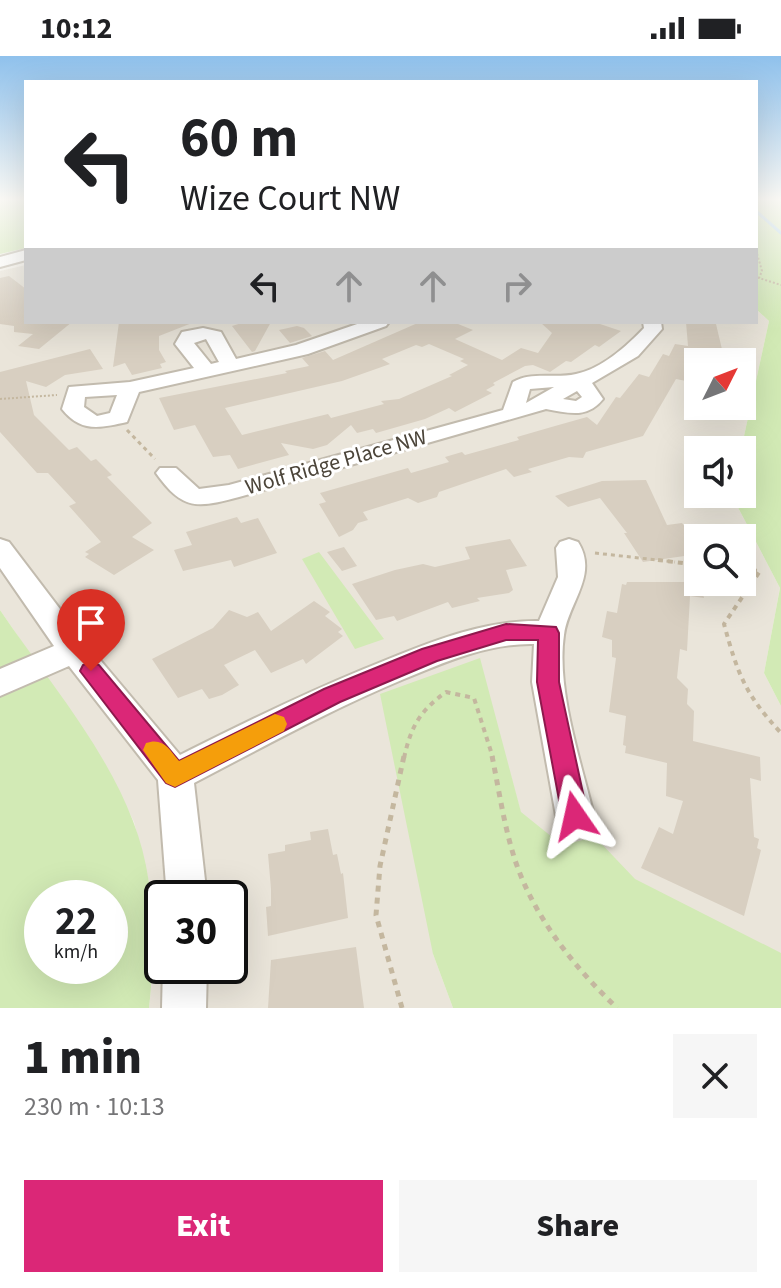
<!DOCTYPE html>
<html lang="en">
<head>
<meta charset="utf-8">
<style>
  :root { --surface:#fff; --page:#f6f6f6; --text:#202124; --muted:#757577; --accent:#db2777 }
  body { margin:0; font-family:"Source Sans 3",sans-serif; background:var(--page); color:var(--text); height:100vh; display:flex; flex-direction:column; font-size:30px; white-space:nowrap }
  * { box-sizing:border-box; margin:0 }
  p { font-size:26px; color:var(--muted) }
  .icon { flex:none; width:44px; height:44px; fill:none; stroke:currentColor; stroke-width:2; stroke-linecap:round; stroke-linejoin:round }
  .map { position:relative; height:952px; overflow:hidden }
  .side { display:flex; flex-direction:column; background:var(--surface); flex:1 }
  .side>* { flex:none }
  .hud { position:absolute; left:24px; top:24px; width:734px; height:244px; border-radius:0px; box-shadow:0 8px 32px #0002; background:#fff; color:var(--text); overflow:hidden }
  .needle { width:52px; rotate:48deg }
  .tools { position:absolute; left:684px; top:292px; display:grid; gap:16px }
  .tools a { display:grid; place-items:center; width:72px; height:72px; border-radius:0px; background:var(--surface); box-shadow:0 8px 32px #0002; font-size:40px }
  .speed { position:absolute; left:24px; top:824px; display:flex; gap:16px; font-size:40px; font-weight:700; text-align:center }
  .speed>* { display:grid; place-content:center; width:104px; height:104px; border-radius:50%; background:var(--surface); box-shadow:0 8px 32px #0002; line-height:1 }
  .speed small { font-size:20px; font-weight:400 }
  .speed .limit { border:4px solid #111; border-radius:12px; background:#fff; color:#111 }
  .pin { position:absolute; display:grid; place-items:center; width:68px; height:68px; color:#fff; margin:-82px -34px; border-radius:50% 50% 50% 0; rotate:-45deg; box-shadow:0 0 8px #0007 }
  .pin .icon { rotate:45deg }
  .me { position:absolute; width:88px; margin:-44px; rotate:349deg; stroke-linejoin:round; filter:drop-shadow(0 0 6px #0008) }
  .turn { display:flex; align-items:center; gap:28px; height:168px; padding:0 24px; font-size:36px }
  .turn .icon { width:104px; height:104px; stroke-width:2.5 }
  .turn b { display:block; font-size:56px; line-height:68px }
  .lanes { display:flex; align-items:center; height:76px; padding:0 24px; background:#0003; justify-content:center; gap:40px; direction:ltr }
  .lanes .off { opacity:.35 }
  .round { display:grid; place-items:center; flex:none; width:84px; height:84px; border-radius:0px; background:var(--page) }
  .summary { display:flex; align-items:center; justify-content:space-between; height:136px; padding:0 24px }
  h1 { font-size:48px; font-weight:800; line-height:60px }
  .button { display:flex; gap:16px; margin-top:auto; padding:16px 24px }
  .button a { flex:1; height:92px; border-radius:0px; background:var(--accent); color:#fff; font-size:32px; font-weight:800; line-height:92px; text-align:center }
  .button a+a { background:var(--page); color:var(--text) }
  .status { display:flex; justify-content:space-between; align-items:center; height:56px; padding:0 40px; background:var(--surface); direction:ltr }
  .status svg { height:22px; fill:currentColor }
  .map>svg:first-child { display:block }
  .residential { fill:#eae5da; fill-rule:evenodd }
  .green { fill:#d2eab5; fill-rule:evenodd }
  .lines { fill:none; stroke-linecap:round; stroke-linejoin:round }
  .stream { stroke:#a9d4f2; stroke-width:3 }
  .building { fill:#d8cfc1; fill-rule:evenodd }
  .minor-casing { stroke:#c2bbae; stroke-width:4 }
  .path-far3 { stroke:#c4b79f; stroke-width:2; stroke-dasharray:2 2; stroke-linecap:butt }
  .path-far2 { stroke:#c4b79f; stroke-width:3; stroke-dasharray:4 4; stroke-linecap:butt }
  .path-far1 { stroke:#c4b79f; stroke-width:4; stroke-dasharray:5 5; stroke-linecap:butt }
  .path { stroke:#c4b79f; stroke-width:5; stroke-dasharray:6 6; stroke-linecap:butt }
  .minor { fill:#fff; fill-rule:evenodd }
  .route { fill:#db2777; stroke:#8e194d; stroke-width:2 }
  .slow { fill:#f59e0b }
  .labels { text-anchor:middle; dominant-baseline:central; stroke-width:6; stroke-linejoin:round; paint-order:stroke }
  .street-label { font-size:22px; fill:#4b4439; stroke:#fff }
</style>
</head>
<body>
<div class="status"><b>10:12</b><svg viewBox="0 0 49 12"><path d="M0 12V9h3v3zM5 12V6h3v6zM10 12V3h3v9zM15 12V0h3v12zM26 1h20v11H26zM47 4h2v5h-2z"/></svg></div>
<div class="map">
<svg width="781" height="952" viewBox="0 0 781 952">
  <rect width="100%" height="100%" fill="#f6f3ec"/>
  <!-- residential -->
  <path class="residential" d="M 26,209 L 26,266 L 756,266 L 756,253 L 769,265 L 741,394 L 698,394 L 698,438 L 731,438 L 780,532 L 764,617 L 781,650 L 781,952 L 574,952 L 479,603 L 433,898 L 453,952 L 149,952 L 153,913 L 150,830 L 134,766 L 104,706 L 0,554 L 0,215 ZM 698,306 L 742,306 L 742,350 L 698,350 ZM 698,482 L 742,482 L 742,526 L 698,526 ZM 162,842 L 230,842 L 230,910 L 162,910 Z"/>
  <!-- green -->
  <path class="green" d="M 0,142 L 26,142 L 26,192 L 0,198 Z
    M 756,142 L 781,142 L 781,650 L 764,617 L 780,532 L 731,438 L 742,438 L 741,394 L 769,265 L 756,253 Z
    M 319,496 L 384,583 L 355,593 L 302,503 Z
    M 0,554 C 46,622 104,689 133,765 C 156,824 156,891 149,952 L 0,952 ZM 42,842 L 110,842 L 110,910 L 42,910 Z
    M 480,602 L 521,756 L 562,789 L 595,781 L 635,823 L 781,897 L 781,952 L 453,952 L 433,898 L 380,638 Z"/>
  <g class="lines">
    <!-- stream -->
    <path class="stream" d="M 756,155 L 781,177"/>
  </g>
  <!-- building -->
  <path class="building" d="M 9,220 L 26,233 L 26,266 L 72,266 L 39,293 L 18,290 L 33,278 L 14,276 L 14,270 L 0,268 L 0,222 Z
    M 119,266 L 191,266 L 192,267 L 159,280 L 159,294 L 166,306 L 160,308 L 162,312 L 132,319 L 125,307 L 113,311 Z
    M 245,266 L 271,266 L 255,295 L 252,296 L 232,270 Z
    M 420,266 L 453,266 L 473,274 L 455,283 L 502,304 L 521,292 L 538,297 L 552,277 L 540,266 L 594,266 L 621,275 L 599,291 L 595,289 L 571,306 L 566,305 L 550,316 L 533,309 L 525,310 L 493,327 L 495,329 L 486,334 L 492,337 L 455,356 L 449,352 L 425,363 L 376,377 L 373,373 L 357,377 L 351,369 L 327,389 L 313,393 L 281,387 L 289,399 L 238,413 L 230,399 L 213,401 L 195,369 L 174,374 L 159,342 L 287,317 L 285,315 L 309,310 L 302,302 L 325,295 L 333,304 ZM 429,288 L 464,303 L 460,305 L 468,309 L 449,319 L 452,320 L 399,343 L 381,345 L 384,348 L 331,362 L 328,358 L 242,379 L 225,352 L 342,325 L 390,308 L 382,303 L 416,289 L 422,291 Z
    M 686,266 L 716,268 L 725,306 L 698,300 L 698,321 L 693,322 L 691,326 L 676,323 L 643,380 L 586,396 L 583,402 L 569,401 L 528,413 L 532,416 L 514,421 L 506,413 L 439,436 L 437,441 L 418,447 L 408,442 L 363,456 L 368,464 L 358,467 L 353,474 L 339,481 L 319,448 L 326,446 L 320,437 L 408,412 L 411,417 L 449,406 L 445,401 L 462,396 L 465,399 L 519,384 L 517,381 L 555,370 L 587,361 L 597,369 L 616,341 L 620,342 L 639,318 L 649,321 L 663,298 L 669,300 L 675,288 L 688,290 Z
    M 297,270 L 304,272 L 312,280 L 290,287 L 279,274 Z
    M 90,293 L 103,313 L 65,319 L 46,331 L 26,325 L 34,359 L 69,394 L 77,391 L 91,405 L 96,403 L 112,419 L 107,421 L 152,467 L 132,481 L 154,494 L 114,519 L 85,501 L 89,498 L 85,496 L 101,486 L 69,450 L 76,447 L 48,417 L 37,417 L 0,376 L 0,316 Z
    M 646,424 L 667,469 L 682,467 L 698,488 L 698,498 L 643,506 L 624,477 L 627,477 L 600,442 L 568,451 L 555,440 L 602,425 Z
    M 237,461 L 241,467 L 258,462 L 277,497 L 234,511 L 231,504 L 183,515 L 174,494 L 192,489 L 186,476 Z
    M 510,483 L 527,510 L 506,514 L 513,534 L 509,537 L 477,542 L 480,545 L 452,552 L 448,546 L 397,565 L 394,560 L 376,564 L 352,528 L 395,514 L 423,508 L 435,511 L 470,503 L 465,491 Z
    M 344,491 L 357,510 L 342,515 L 327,496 Z
    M 627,526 L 700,526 L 704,542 L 690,540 L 687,595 L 680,593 L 677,622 L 688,633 L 687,648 L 694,655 L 693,685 L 760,701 L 761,725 L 750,722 L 754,781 L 759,783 L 757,792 L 761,794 L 744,860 L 641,812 L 659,771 L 673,778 L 683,745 L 666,740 L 667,707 L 625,697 L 626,690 L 623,689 L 626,660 L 609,656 L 616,602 L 612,601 L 612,584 L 602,581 L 607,555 L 617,557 L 622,528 L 626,529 Z
    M 314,545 L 330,556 L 325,560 L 342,573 L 338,576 L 343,580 L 306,608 L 303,603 L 271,617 L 255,594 L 224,609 L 239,629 L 222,639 L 209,643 L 202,633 L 178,642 L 152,603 L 213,572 L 229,554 L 247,561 L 258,556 L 271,575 Z
    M 328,773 L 333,799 L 337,798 L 341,818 L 343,817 L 348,862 L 268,880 L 266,851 L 271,850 L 271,833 L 268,798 L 285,795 L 285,789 L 311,784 L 310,776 Z
    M 356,891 L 364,952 L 268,952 L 271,904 Z"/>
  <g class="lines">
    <!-- minor casing -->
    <g class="minor-casing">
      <path id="minor" d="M 26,194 L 26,204 L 0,211 L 0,201 Z
        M 363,266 L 389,266 L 386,270 L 308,298 L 139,336 L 127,366 C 100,372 81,377 62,353 L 69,331 L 130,326 L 194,312 L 175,288 L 182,276 L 203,272 L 221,276 L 236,303 L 296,289 ZM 206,283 L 219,306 L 211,308 L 194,287 ZM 117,339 L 110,357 L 97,360 L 84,351 L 85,341 Z
        M 643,266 L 661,266 L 662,273 L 638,300 L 592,327 L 603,343 C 587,363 569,357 546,353 L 239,441 C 197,452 183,455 156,417 L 160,412 L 176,412 L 199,433 L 229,429 L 503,354 L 513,326 C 532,315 555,323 576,318 C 601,313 627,290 644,272 ZM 554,331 L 526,347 L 530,333 ZM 577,335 L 582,341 L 576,345 L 563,343 Z
        M 0,483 L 9,486 L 85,586 L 180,699 C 248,665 315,632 386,604 C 435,584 486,564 539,565 L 558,521 L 556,492 L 560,486 L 569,483 L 578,486 C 599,519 568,547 564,579 C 556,634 581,705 594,760 L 588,772 L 575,777 L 562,772 L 556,760 L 532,626 L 534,588 C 488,587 445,606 404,623 C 332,653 263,691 194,727 L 207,842 L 167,842 L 158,724 L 69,610 L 0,640 L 0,613 L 54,590 L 0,512 Z
        M 163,910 L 207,910 L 206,952 L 162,952 Z"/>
    </g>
    <!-- path-far3 -->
    <path class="path-far3" d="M 756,194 L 762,215 L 759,222 L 781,229
      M 0,343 L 57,339"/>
    <!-- path-far2 -->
    <path class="path-far2" d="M 127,374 L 155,403
      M 595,497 L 675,506"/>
    <!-- path-far1 -->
    <path class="path-far1" d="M 658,504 L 698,509
      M 742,514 L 760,515 L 724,568 C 738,619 745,638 781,677
      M 404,702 C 411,670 420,655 446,636 L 474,642 L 493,702"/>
    <!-- path -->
    <path class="path" d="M 492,700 C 499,734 504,770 515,804 C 534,861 574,911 617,952
      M 402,952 L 376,859 L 380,810 L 404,700"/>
    <!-- minor -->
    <use href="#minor" class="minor"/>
  </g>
  <!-- sky -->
  <linearGradient id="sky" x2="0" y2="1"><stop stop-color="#8fc1ec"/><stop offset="0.52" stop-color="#fbfaf6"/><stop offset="1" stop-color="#fbfaf6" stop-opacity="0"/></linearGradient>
  <rect width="781" height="275" fill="url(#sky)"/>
  <!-- route -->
  <path class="route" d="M 506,568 L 556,571 L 559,577 L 559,626 L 588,760 L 584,768 L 575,772 L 566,768 L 562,760 L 537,626 L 538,584 L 506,584 L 437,605 L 340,646 L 175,731 L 166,727 L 80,615 L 83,609 L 91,606 L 99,609 L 179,705 L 324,633 L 422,593 Z"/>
  <!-- slow -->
  <path class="slow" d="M 275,658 L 284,661 L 287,668 L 284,675 L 175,731 L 166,727 L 143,694 L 146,687 C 163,681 169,693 179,705 Z"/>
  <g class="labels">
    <!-- street labels -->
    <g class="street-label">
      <text transform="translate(336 406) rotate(-16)">Wolf Ridge Place NW</text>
    </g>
  </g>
</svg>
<div class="tools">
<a><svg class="needle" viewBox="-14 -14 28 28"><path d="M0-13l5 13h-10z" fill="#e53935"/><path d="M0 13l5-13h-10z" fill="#757577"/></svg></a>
<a><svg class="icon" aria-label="sound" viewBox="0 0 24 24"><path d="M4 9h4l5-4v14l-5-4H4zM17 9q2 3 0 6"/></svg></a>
<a><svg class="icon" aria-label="search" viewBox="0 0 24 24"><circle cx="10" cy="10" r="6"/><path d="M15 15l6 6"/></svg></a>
</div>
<div class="speed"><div>22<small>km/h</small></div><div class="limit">30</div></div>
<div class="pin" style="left:91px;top:615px;background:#d93025"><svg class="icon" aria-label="arrive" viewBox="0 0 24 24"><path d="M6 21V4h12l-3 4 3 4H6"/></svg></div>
<svg class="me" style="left:575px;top:760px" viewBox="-20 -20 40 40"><path d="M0-17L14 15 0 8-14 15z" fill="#db2777" stroke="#fff" stroke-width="4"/></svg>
<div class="hud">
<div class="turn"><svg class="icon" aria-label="left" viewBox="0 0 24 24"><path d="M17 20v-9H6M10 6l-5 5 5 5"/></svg><div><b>60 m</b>Wize Court NW</div></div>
<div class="lanes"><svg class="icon" aria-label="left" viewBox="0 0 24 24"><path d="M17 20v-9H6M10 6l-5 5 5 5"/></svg><svg class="icon off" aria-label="ahead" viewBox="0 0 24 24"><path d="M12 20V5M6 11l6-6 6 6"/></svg><svg class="icon off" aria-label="ahead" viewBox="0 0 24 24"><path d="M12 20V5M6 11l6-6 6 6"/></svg><svg class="icon off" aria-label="right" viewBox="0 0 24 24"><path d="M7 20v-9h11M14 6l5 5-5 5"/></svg></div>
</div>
</div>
<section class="side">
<div class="summary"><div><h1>1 min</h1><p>230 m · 10:13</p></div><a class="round"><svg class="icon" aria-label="close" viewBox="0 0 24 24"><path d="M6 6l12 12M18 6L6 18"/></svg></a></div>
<div class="button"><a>Exit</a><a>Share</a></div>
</section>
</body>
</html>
